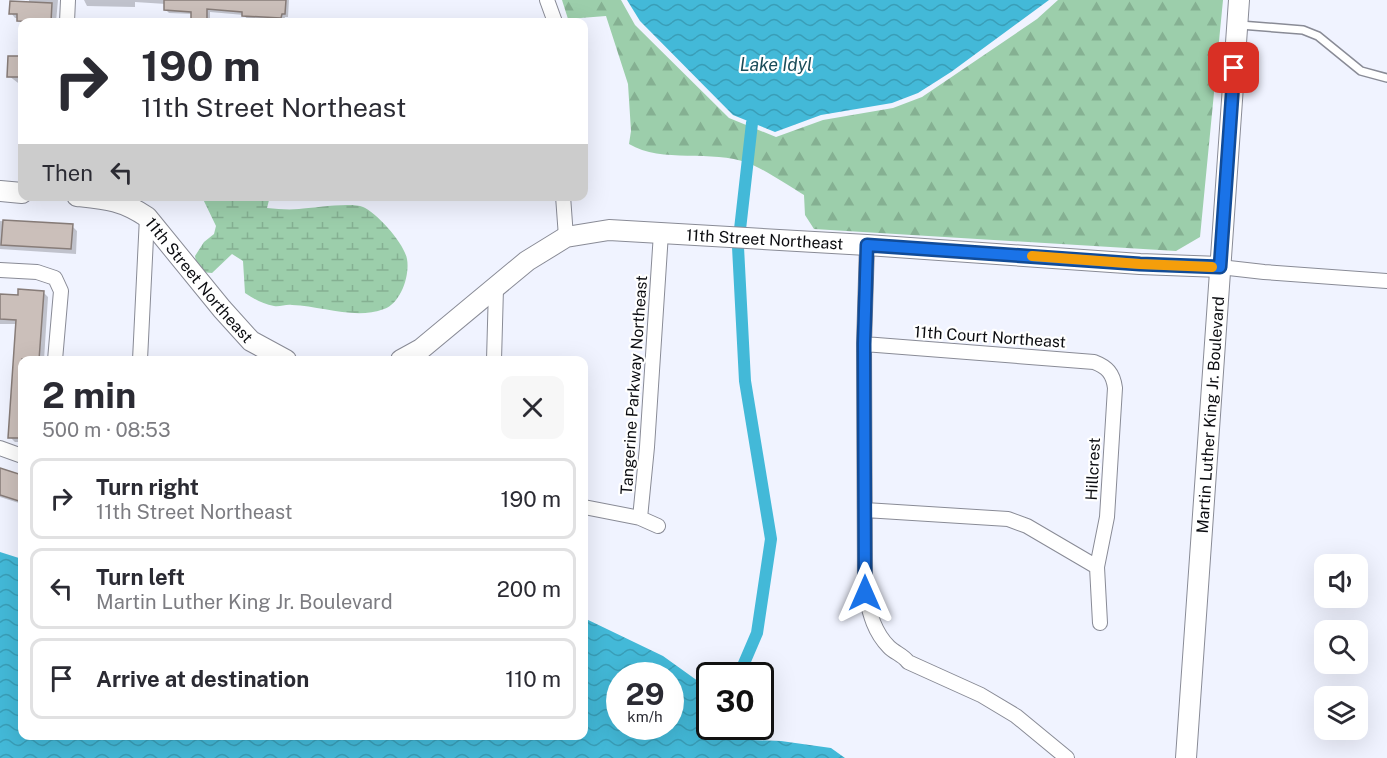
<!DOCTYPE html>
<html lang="en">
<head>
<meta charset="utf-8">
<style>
  :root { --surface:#fff; --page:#f7f7f7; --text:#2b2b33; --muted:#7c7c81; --line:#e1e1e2 }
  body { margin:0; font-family:"Public Sans",sans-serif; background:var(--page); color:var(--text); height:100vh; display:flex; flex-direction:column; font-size:22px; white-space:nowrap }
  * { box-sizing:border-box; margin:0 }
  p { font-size:20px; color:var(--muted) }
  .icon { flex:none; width:33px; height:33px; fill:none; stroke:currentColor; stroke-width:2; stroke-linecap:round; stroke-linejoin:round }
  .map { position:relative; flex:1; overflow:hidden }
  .details { position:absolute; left:18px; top:356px; width:570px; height:384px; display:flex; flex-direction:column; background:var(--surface); border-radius:12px; box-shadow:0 6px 24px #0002 }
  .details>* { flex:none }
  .guide { position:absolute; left:18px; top:18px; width:570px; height:183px; border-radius:12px; box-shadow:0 6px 24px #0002; background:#fff; color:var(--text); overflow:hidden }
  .fabs { position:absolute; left:1314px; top:554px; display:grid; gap:12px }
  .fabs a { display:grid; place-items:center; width:54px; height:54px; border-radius:12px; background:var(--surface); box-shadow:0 6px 24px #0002; font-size:30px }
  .speed { position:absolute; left:606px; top:662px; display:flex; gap:12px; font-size:30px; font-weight:700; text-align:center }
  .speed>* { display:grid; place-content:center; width:78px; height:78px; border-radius:50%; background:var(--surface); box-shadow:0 6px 24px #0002; line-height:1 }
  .speed small { font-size:15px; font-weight:400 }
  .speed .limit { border:3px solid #111; border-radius:9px; background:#fff; color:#111 }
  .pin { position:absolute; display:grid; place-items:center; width:51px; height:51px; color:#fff; margin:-26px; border-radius:12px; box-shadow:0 3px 9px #0006 }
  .me { position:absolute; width:66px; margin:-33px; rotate:0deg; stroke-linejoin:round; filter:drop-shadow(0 0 4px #0008) }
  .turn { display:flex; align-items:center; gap:21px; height:126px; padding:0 24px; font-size:27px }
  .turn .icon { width:78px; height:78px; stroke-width:2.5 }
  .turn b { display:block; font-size:42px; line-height:51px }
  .then { display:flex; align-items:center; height:57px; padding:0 24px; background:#0003; gap:12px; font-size:22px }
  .round { display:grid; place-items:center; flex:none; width:63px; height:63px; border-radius:12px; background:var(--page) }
  .head { display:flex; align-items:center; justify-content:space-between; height:102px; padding:0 24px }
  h1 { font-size:36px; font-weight:700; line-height:45px }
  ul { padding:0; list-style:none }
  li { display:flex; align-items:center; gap:18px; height:81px; margin:0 12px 9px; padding:0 12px; border:3px solid var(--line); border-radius:12px }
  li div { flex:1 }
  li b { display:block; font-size:22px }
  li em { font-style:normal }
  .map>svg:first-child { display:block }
  .forest { fill:url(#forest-firs) }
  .wetland { fill:url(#wetland-marsh) }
  .water { fill:url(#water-waves); fill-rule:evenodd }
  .shadow { fill:#0003 }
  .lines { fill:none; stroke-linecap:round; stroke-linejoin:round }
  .canal { stroke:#43b9d8; stroke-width:12 }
  .building { fill:#cbbfba; stroke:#877c78; stroke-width:1.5 }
  .lane-casing { stroke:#898b96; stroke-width:10 }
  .street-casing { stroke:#898b96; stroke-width:16 }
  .secondary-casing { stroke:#898b96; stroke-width:22 }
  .lane { stroke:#fff; stroke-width:7 }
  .street { stroke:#fff; stroke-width:14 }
  .secondary { stroke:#fff; stroke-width:20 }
  .route-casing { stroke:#114b97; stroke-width:15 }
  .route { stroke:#1a73e8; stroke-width:10 }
  .slow { stroke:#f59e0b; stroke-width:10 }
  .labels { text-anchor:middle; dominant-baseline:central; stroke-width:4.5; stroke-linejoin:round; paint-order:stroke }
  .street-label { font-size:16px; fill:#0b0c10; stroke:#fff }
  .water-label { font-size:18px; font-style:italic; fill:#1a4c59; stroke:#fff }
</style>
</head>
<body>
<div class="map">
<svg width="1387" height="758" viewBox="0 0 1387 758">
  <defs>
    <pattern id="forest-firs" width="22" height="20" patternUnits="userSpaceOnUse" patternTransform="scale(1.5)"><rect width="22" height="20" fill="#9cceab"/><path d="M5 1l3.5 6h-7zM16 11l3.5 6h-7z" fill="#85b092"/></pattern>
    <pattern id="wetland-marsh" width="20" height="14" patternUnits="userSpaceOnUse" patternTransform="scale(1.5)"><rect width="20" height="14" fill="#9cceab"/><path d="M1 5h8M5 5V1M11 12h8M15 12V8" fill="none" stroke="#85b092"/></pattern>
    <pattern id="water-waves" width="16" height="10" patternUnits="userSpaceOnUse" patternTransform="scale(1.5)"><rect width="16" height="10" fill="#43b9d8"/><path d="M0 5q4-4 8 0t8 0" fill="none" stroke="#399eb8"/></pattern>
  </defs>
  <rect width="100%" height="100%" fill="#f0f3ff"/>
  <!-- forest -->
  <path class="forest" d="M 562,0 L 621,0 L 635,25 L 729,118 L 776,137 L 823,120 L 893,108 L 922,97 L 1037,19 L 1058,0 L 1223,0 L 1200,237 L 1176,251 L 814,229 L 805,215 L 804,195 C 787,185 766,170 748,163 C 712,149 662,164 629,144 L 631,131 L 628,84 L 606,16 L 568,19 Z"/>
  <!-- wetland -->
  <path class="wetland" d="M 270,196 L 267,208 C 278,209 288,210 299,209 C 313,208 351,202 363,207 C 377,213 404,243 407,259 C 410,275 401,303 384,309 C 355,320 322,306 292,305 C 286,304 280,307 274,306 C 263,304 254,299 245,293 L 243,261 L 232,254 L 212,273 L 201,272 L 197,268 L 195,256 L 204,242 L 214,234 L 216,226 L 202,197 Z"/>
  <!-- water -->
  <path class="water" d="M 627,0 L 1049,0 L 951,72 L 918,93 L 892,103 L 821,115 L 775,132 L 733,115 L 640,21 Z
    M 0,552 L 22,559 L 22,735 L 584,735 L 584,618 L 663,656 L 709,689 L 710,726 L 744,726 L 743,730 L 752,740 L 781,741 L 831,748 L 845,758 L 0,758 ZM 620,675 L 670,675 L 670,726 L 620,726 Z"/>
  <!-- shadow -->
  <path class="shadow" d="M 29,0 L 58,0 L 56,22 L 22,22 L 22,24 L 19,18 L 15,18 L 11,13 L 29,3 Z
    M 84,0 L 289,0 L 288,17 L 285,17 L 284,21 L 247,19 L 244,15 L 210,12 L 210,22 L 192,22 L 193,14 L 169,13 L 165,9 L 166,4 L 135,2 L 135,7 L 87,6 Z
    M 9,57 L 22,58 L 22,86 L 9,76 Z
    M 0,221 L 72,226 L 77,231 L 76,254 L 0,249 Z
    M 43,292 L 48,297 L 44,360 L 22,360 L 22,442 L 15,442 L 10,437 L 17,324 L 0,324 L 0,296 L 19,297 Z
    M 0,469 L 22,476 L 22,504 L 0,497 Z"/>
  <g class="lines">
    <!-- canal -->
    <path class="canal" d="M 739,675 L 757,633 L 771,539 L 745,381 L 738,247 L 752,123"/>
  </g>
  <!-- building -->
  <path class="building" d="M 164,0 L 286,0 L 285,14 L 282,14 L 281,18 L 242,16 L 242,12 L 207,9 L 207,19 L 191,19 L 191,12 L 164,10 Z
    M 10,1 L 52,3 L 51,22 L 17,21 L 17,14 L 9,14 Z
    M 8,56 L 22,56 L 22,77 L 7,77 Z
    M 3,220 L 73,224 L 71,249 L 1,245 Z
    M 18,289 L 44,291 L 39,360 L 22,359 L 22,438 L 8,438 L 16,320 L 0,319 L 0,294 L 18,295 Z
    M 0,468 L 22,475 L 22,502 L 0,495 Z"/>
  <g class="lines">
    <!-- lane casing -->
    <g class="lane-casing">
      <path id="lane" d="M 1240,25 L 1303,30 L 1318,36 L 1361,71 L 1387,78"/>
    </g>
    <!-- street casing -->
    <g class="street-casing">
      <path id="street" d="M 547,0 L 555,22
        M 67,22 L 68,0
        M 563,196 L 566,237
        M 867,245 L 864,344 L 865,593 C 870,614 874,632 889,647 C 895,653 903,655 908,662 L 981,695 L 1016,716 L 1067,758
        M 1220,267 L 1264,272 L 1387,281
        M 0,270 L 37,272 L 55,278 L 61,291 L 55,360
        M 864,344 L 1094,362 C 1107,367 1113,373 1115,388 L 1107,517 L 1097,567 L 1100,623
        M 140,360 L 147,217
        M 494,360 L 496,288
        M 0,448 L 22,456
        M 584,507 L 640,518 L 658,526
        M 865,510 L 1008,519 L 1027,526 L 1097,567
        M 640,518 L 647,447 L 661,233"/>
    </g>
    <!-- secondary casing -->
    <g class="secondary-casing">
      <g id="secondary">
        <path d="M 0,191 L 22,193"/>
        <path id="s1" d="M 77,196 C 106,199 122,200 147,217 L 222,309 L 251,341 L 286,360"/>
        <path id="s2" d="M 401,360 L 421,349 L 527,261 L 566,237 L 609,230 L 867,245 L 1140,264 L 1220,267"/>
        <path id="s3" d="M 1186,758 L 1239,0"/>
      </g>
    </g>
    <!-- lane -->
    <use href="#lane" class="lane"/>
    <!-- street -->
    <use href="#street" class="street"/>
    <!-- secondary -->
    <use href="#secondary" class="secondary"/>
  </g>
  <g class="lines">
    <!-- route casing -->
    <g class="route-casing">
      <path id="route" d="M 865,593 L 864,344 L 867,245 L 1140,264 L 1220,267 L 1234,68"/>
    </g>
    <!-- route -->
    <use href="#route" class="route"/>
    <!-- slow -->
    <path class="slow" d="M 1032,256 L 1140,264 L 1212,267"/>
  </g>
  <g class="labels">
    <!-- street labels -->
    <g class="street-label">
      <text stroke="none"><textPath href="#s2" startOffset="406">11th Street Northeast</textPath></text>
      <text stroke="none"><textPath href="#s1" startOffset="156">11th Street Northeast</textPath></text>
      <text transform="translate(990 337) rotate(4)">11th Court Northeast</text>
      <text transform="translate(634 385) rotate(-86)">Tangerine Parkway Northeast</text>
      <text stroke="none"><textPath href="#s3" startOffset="344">Martin Luther King Jr. Boulevard</textPath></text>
      <text transform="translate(1093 469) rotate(-87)">Hillcrest</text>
    </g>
    <!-- water labels -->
    <g class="water-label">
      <text x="776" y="64">Lake Idyl</text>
    </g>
  </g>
</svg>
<div class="fabs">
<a><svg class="icon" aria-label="sound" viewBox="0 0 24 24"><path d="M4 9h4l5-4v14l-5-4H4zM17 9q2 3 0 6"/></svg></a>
<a><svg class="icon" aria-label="search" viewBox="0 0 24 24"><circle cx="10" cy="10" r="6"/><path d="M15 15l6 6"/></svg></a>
<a><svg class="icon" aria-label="layers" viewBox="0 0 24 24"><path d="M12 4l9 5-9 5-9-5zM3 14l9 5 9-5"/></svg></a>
</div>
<div class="speed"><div>29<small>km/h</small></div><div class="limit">30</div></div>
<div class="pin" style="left:1234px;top:68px;background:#d93025"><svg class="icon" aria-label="arrive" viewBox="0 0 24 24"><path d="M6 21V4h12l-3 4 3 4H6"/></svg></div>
<svg class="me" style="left:865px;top:593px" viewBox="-20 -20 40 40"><path d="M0-17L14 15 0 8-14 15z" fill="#1a73e8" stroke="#fff" stroke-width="4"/></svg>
<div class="guide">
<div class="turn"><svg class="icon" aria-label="right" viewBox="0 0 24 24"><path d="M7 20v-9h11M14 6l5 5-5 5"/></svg><div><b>190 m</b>11th Street Northeast</div></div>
<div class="then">Then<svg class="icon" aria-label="left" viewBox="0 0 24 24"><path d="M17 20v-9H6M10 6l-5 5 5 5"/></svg></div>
</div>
<section class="details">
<div class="head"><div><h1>2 min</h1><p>500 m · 08:53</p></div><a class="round"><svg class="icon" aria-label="close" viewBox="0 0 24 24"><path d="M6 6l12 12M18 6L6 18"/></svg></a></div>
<ul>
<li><svg class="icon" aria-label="right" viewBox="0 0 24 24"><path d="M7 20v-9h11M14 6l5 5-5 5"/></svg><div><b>Turn right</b><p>11th Street Northeast</p></div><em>190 m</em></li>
<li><svg class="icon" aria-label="left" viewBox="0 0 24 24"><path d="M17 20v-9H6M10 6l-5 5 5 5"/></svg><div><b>Turn left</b><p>Martin Luther King Jr. Boulevard</p></div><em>200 m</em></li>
<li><svg class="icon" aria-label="arrive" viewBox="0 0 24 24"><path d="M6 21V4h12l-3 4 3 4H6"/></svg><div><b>Arrive at destination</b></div><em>110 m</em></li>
</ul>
</section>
</div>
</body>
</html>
